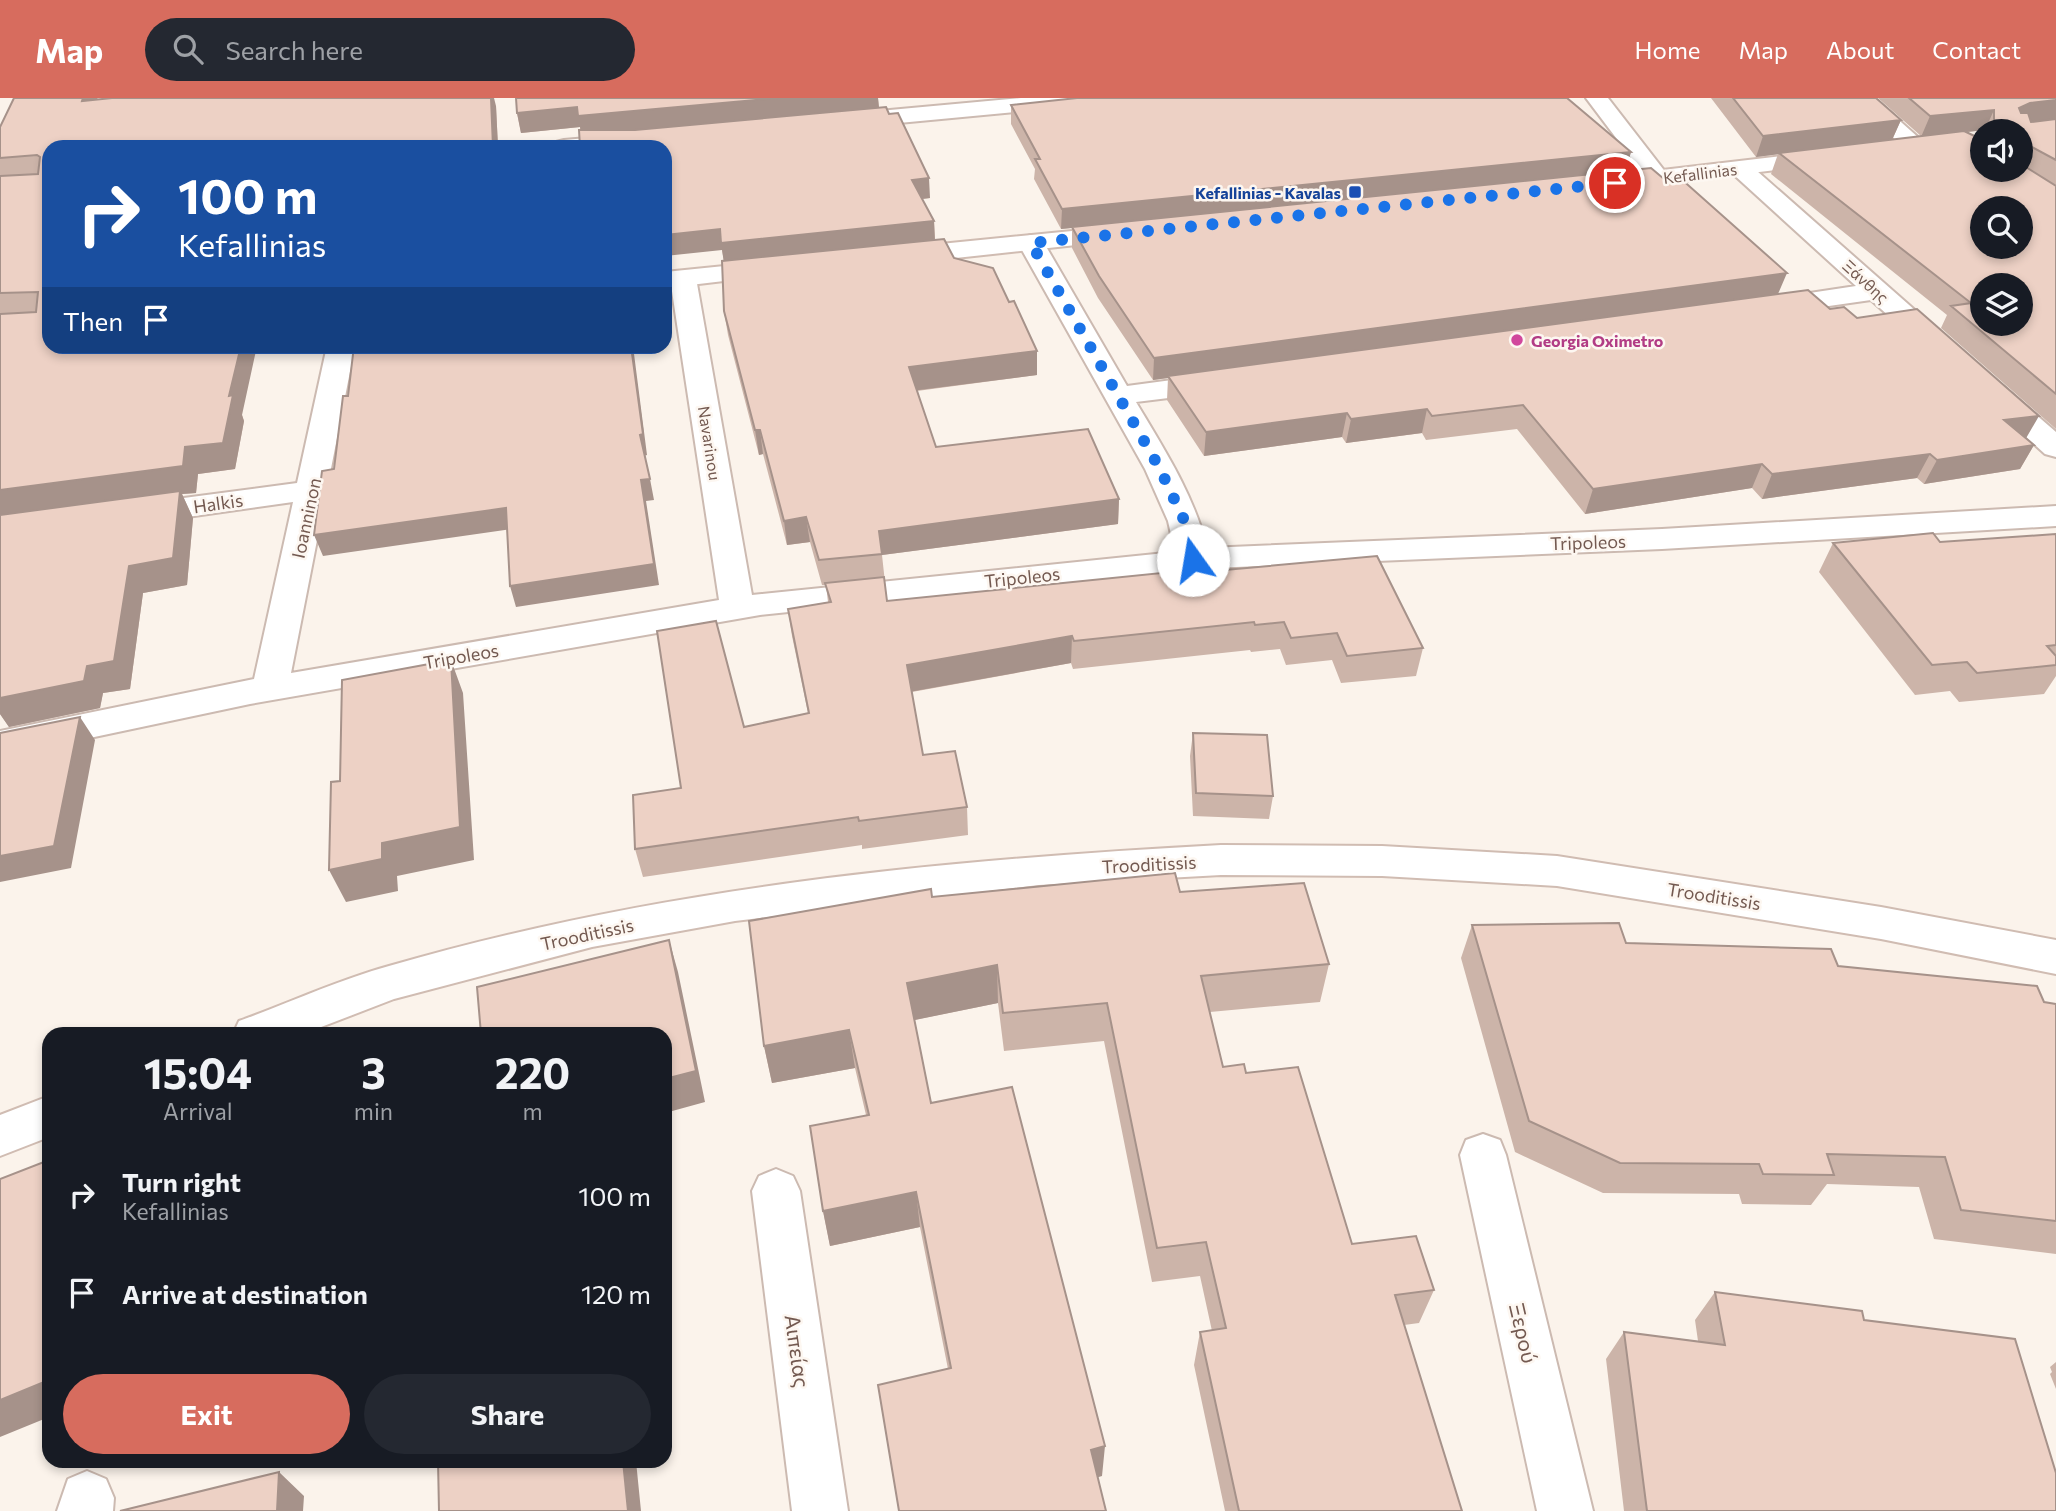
<!DOCTYPE html>
<html lang="en">
<head>
<meta charset="utf-8">
<style>
  :root { --surface:#171b24; --page:#242831; --text:#f1f3f6; --muted:#9ea1a6; --accent:#d76c5e }
  body { margin:0; font-family:Commissioner,sans-serif; background:var(--page); color:var(--text); height:100vh; display:flex; flex-direction:column; font-size:26px; white-space:nowrap }
  * { box-sizing:border-box; margin:0 }
  p { font-size:23px; color:var(--muted) }
  .icon { flex:none; width:38px; height:38px; fill:none; stroke:currentColor; stroke-width:2; stroke-linecap:round; stroke-linejoin:round }
  .map { position:relative; flex:1; overflow:hidden }
  .panel { position:absolute; left:42px; top:929px; width:630px; height:441px; display:flex; flex-direction:column; background:var(--surface); border-radius:21px; box-shadow:0 4px 10px #0003 }
  .panel>* { flex:none }
  .guide { position:absolute; left:42px; top:42px; width:630px; height:214px; border-radius:21px; box-shadow:0 4px 10px #0003; background:#1a4fa0; color:#fff; overflow:hidden }
  .controls { position:absolute; left:1970px; top:21px; display:grid; gap:14px }
  .controls a { display:grid; place-items:center; width:63px; height:63px; border-radius:50%; background:var(--surface); box-shadow:0 4px 10px #0003; font-size:35px }
  .pin { position:absolute; display:grid; place-items:center; width:60px; height:60px; color:#fff; margin:-30px; border:4px solid #fff; border-radius:50%; box-shadow:0 2px 7px #0007 }
  .me { position:absolute; width:77px; margin:-38px; rotate:347deg; stroke-linejoin:round; filter:drop-shadow(0 0 5px #0008) }
  .turn { display:flex; align-items:center; gap:24px; height:147px; padding:0 21px; font-size:32px }
  .turn .icon { width:91px; height:91px; stroke-width:2.5 }
  .turn b { display:block; font-size:49px; line-height:60px }
  .then { display:flex; align-items:center; height:66px; padding:0 21px; background:#0003; gap:14px; font-size:26px }
  .eta { display:flex; justify-content:space-evenly; align-items:center; height:119px; text-align:center }
  .eta b { font-size:42px; font-weight:700; line-height:49px }
  .primary-button { display:flex; gap:14px; margin-top:auto; padding:14px 21px }
  .primary-button a { flex:1; height:80px; border-radius:42px; background:var(--accent); color:#fff; font-size:28px; font-weight:700; line-height:80px; text-align:center }
  .primary-button a+a { background:var(--page); color:var(--text) }
  ul { padding:0; list-style:none }
  li { display:flex; align-items:center; gap:21px; height:98px; padding:0 21px }
  li div { flex:1 }
  li b { display:block; font-size:26px }
  li em { font-style:normal }
  header { display:flex; align-items:center; gap:42px; box-sizing:border-box; height:98px; padding:0 35px; background:var(--accent); color:#fff }
  header strong { font-size:33px }
  nav { display:flex; gap:38px; margin-inline-start:auto; font-size:24px }
  .search { width:490px; height:63px; background:var(--page); display:flex; align-items:center; gap:18px; box-sizing:border-box; padding:0 24px; border-radius:38px; color:var(--muted); font-size:26px }
  .map>svg:first-child { display:block }
  .lines { fill:none; stroke-linecap:round; stroke-linejoin:round }
  .street-casing { stroke:#ccbab1; stroke-width:4 }
  .secondary-casing { stroke:#d0bcb2; stroke-width:4 }
  .street { fill:#fff; fill-rule:evenodd }
  .secondary { fill:#fff; fill-rule:evenodd }
  .wall { fill:#ccb4a9; fill-rule:evenodd }
  .shaded-wall { fill:#a6928a }
  .building { fill:#edd1c5; stroke:#a6928a; stroke-width:2; fill-rule:evenodd }
  .route { stroke:#1a73e8; stroke-width:12; stroke-dasharray:0 21.6 }
  .transit-dot { fill:#1a4fb4; stroke:#fdf7f1; stroke-width:2.5 }
  .hotel-dot { fill:#d1479c; stroke:#fdf7f1; stroke-width:2.5 }
  .labels { text-anchor:middle; dominant-baseline:central; stroke-width:5; stroke-linejoin:round; paint-order:stroke }
  .far-street-label { font-size:16px; fill:#735950; stroke:#fdf7f1 }
  .far-transit-label { font-size:16px; font-weight:bold; fill:#164399; stroke:#fdf7f1; text-anchor:end }
  .far-hotel-label { font-size:16px; font-weight:bold; fill:#b23c85; stroke:#fdf7f1; text-anchor:start }
  .street-label { font-size:18px; fill:#735950; stroke:#fdf7f1 }
  .near-street-label { font-size:21px; fill:#735950; stroke:#fdf7f1 }
</style>
</head>
<body>
<header>
<strong>Map</strong>
<div class="search"><svg class="icon" aria-label="search" viewBox="0 0 24 24"><circle cx="10" cy="10" r="6"/><path d="M15 15l6 6"/></svg>Search here</div>
<nav><a>Home</a><a>Map</a><a>About</a><a>Contact</a></nav>
</header>
<div class="map">
<svg width="2056" height="1413" viewBox="0 0 2056 1413">
  <rect width="100%" height="100%" fill="#fbf3eb"/>
  <g class="lines">
    <!-- street casing -->
    <g class="street-casing">
      <path id="street" d="M 1021,0 L 1102,0 L 1091,7 L 846,30 L 835,23 L 846,16 Z
        M 1586,0 L 1608,0 L 1670,80 L 1666,85 L 1650,85 Z
        M 1850,0 L 1874,0 L 1929,49 L 1925,54 L 1909,54 Z
        M 633,36 L 644,43 L 641,48 L 552,49 L 556,44 L 564,42 Z
        M 1741,64 L 1749,66 L 1950,243 L 1954,249 L 1950,255 L 1930,255 L 1871,202 L 1766,217 L 1757,215 L 1753,209 L 1757,203 L 1856,188 L 1733,76 L 1729,71 L 1733,66 Z
        M 1031,137 L 1040,140 L 1044,145 L 1127,288 L 1217,276 L 1227,279 L 1231,285 L 1227,291 L 1217,294 L 1136,304 C 1164,351 1194,397 1207,450 L 1662,431 L 2056,408 L 2056,428 L 1662,451 L 1212,470 L 760,517 L 250,606 L 0,659 L 0,633 L 254,581 L 293,404 L 138,426 L 127,423 L 122,416 L 127,409 L 138,406 L 297,385 L 327,248 L 355,248 L 291,575 L 719,502 L 670,180 L 674,174 L 692,174 L 696,180 L 752,497 L 1175,454 L 1168,423 L 1145,371 L 1018,145 L 1022,140 Z
        M 1994,286 L 2004,289 L 2056,334 L 2056,359 L 2045,356 L 1984,301 L 1980,295 L 1984,289 Z
        M 1483,1036 L 1500,1042 L 1506,1057 L 1593,1413 L 1537,1413 L 1460,1057 L 1466,1042 Z
        M 776,1071 L 793,1078 L 800,1093 L 848,1413 L 792,1413 L 752,1093 L 759,1078 Z
        M 87,1373 L 106,1381 L 114,1400 L 113,1413 L 57,1413 L 68,1381 Z"/>
    </g>
    <!-- secondary casing -->
    <g class="secondary-casing">
      <path id="secondary" d="M 1825,53 L 1833,55 L 1837,60 L 1833,65 L 1611,92 L 1603,90 L 1599,85 L 1603,80 L 1611,78 Z
        M 1123,128 L 1132,131 L 1136,136 L 1132,141 L 900,166 L 891,163 L 887,158 L 891,153 L 900,150 Z
        M 774,163 L 783,166 L 787,171 L 783,176 L 665,190 L 665,174 Z
        M 1221,747 L 1382,748 L 1557,758 L 1881,809 L 2056,842 L 2056,876 L 1881,841 L 1557,788 L 1382,778 L 1221,777 L 1039,787 L 735,823 L 592,849 L 394,901 L 303,936 L 233,936 L 239,923 C 289,905 338,882 389,868 C 660,789 940,762 1221,747 Z
        M 49,998 L 49,1039 L 0,1058 L 0,1017 Z"/>
    </g>
    <!-- street -->
    <use href="#street" class="street"/>
    <!-- secondary -->
    <use href="#secondary" class="secondary"/>
  </g>
  <!-- wall -->
  <path class="wall" d="M 14,0 L 97,0 L 98,1 L 496,8 L 498,49 L 49,49 L 242,317 L 244,323 L 235,371 L 198,376 L 196,395 L 182,396 L 193,420 L 187,487 L 143,495 L 130,591 L 103,595 L 100,610 L 9,629 L 0,616 L 0,29 Z
    M 516,0 L 878,0 L 879,10 L 930,100 L 922,101 L 934,123 L 935,142 L 954,160 L 1037,277 L 917,293 L 936,349 L 1119,401 L 1118,426 L 882,457 L 887,503 L 1192,475 L 1423,550 L 1416,578 L 1341,585 L 1332,562 L 1286,567 L 1280,551 L 1251,554 L 1250,552 L 1073,571 L 1071,565 L 912,594 L 923,657 L 967,709 L 968,737 L 862,751 L 862,747 L 643,779 L 635,751 L 681,690 L 744,629 L 808,615 L 792,538 L 788,511 L 828,504 L 826,487 L 822,487 L 810,444 L 787,447 L 763,356 L 759,357 L 728,237 L 724,213 L 724,163 L 722,152 L 580,32 L 580,29 L 521,35 L 517,15 Z
    M 1711,0 L 1876,0 L 1901,22 L 1892,42 L 1921,38 L 1878,0 L 2056,0 L 2056,331 L 1941,230 L 1947,217 L 1771,76 L 1778,56 L 1756,59 ZM 1985,32 L 1985,33 L 2021,33 L 2021,72 L 1966,34 Z
    M 1011,7 L 1631,54 L 1625,73 L 1778,196 L 1857,220 L 2034,347 L 2020,371 L 1924,386 L 1917,380 L 1762,401 L 1752,390 L 1585,416 L 1517,331 L 1426,342 L 1422,335 L 1346,345 L 1342,339 L 1204,358 L 1167,302 L 1168,280 L 1153,282 L 1098,200 L 1072,150 L 1072,130 L 1061,131 L 1034,81 L 1035,71 L 1011,26 Z
    M 2056,436 L 2056,578 L 2044,596 L 1959,604 L 1950,593 L 1915,597 L 1819,474 L 1833,445 L 1940,444 Z
    M 1193,635 L 1273,698 L 1269,721 L 1193,718 L 1190,658 Z
    M 1180,794 L 1329,866 L 1320,904 L 1210,914 L 1223,969 L 1246,975 L 1352,1146 L 1434,1192 L 1419,1225 L 1404,1227 L 1462,1413 L 1225,1413 L 1194,1267 L 1200,1234 L 1212,1233 L 1200,1178 L 1152,1184 L 1104,943 L 1004,953 L 998,905 L 914,922 L 931,1005 L 1102,1378 L 948,1271 L 920,1129 L 830,1148 L 823,1113 L 866,1017 L 855,970 L 772,985 L 764,948 L 932,799 Z
    M 1472,827 L 1838,868 L 2056,906 L 2056,1156 L 1934,1141 L 1919,1089 L 1827,1086 L 1811,1107 L 1742,1106 L 1739,1096 L 1603,1095 L 1515,1054 L 1461,860 Z
    M 1715,1194 L 1864,1222 L 2056,1413 L 1624,1413 L 1606,1261 L 1624,1234 L 1698,1243 L 1695,1222 Z
    M 2056,1264 L 2056,1291 L 2050,1276 L 2052,1274 L 2050,1269 Z"/>
  <!-- shaded-wall -->
  <path class="shaded-wall" d="M 83,0 L 97,0 L 100,6 L 82,3 Z
    M 491,0 L 494,0 L 496,8 L 498,49 L 493,49 Z
    M 778,0 L 878,0 L 879,10 L 582,38 L 580,29 L 521,35 L 517,15 L 577,9 Z
    M 2056,2 L 2056,21 L 2021,25 L 2019,10 L 2030,5 Z
    M 1994,12 L 1985,32 L 1921,39 L 1930,18 Z
    M 1901,22 L 1892,42 L 1756,59 L 1763,38 Z
    M 1631,54 L 1625,74 L 1061,131 L 1062,111 Z
    M 929,80 L 930,100 L 913,102 L 912,82 Z
    M 934,123 L 935,144 L 724,165 L 722,152 L 665,158 L 665,137 L 720,131 Z
    M 1787,175 L 1778,196 L 1153,282 L 1154,260 Z
    M 241,248 L 257,248 L 242,317 L 244,323 L 235,371 L 198,376 L 196,395 L 182,396 L 193,420 L 187,487 L 143,495 L 130,591 L 103,595 L 100,610 L 9,629 L 0,616 L 0,593 L 87,568 L 129,468 L 0,421 L 0,392 L 185,349 L 229,298 Z
    M 631,248 L 633,248 L 647,357 L 644,358 L 640,337 Z
    M 1037,253 L 1037,277 L 911,293 L 909,269 Z
    M 1427,311 L 1422,335 L 1346,345 L 1351,321 Z
    M 1347,315 L 1342,339 L 1204,358 L 1206,334 Z
    M 2039,318 L 2025,342 L 2004,322 Z
    M 755,332 L 760,332 L 763,356 L 759,357 Z
    M 2034,347 L 2020,371 L 1924,386 L 1937,362 Z
    M 1930,356 L 1917,380 L 1762,401 L 1772,376 Z
    M 1762,366 L 1752,390 L 1585,416 L 1593,391 Z
    M 650,381 L 654,402 L 646,403 L 659,487 L 516,509 L 510,488 L 641,382 Z
    M 1119,401 L 1118,426 L 882,457 L 879,433 Z
    M 506,410 L 512,431 L 323,458 L 314,437 Z
    M 806,419 L 810,444 L 787,447 L 784,423 Z
    M 1072,538 L 1071,565 L 909,594 L 907,567 Z
    M 451,562 L 463,595 L 474,762 L 397,778 L 398,793 L 346,804 L 329,772 L 382,745 Z
    M 80,619 L 95,642 L 71,770 L 0,784 L 0,758 Z
    M 669,842 L 678,874 L 705,1004 L 665,1015 Z
    M 997,867 L 998,905 L 910,923 L 907,885 Z
    M 849,932 L 855,970 L 772,985 L 764,948 Z
    M 916,1094 L 920,1129 L 830,1148 L 823,1113 Z
    M 49,1282 L 49,1319 L 0,1339 L 0,1302 Z
    M 1105,1348 L 1102,1378 L 1089,1382 L 1091,1352 Z
    M 623,1363 L 636,1363 L 641,1413 L 628,1413 Z
    M 279,1374 L 304,1398 L 303,1413 L 277,1413 Z"/>
  <!-- building -->
  <path class="building" d="M 14,0 L 83,0 L 82,3 L 112,0 L 491,0 L 493,49 L 49,49 L 49,248 L 241,248 L 229,298 L 233,297 L 223,345 L 185,349 L 183,368 L 0,392 L 0,216 L 36,214 L 38,194 L 0,195 L 0,78 L 38,76 L 40,59 L 37,57 L 0,60 L 0,29 Z
    M 516,0 L 778,0 L 578,18 L 577,9 L 517,15 Z
    M 1077,0 L 1567,0 L 1631,54 L 1062,111 L 1035,61 L 1040,61 L 1011,7 Z
    M 1733,0 L 1876,0 L 1901,22 L 1763,38 Z
    M 1909,0 L 2056,0 L 2056,2 L 2030,5 L 2019,10 L 2021,15 L 2028,15 L 2031,24 L 2056,21 L 2056,62 L 2032,49 L 2021,49 L 2021,33 L 1994,33 L 1994,12 L 1930,18 Z
    M 886,9 L 889,16 L 898,15 L 929,80 L 912,82 L 934,123 L 721,145 L 720,131 L 665,137 L 665,49 L 580,49 L 579,32 L 635,32 Z
    M 1964,33 L 1983,42 L 1983,72 L 2021,72 L 2021,66 L 2056,88 L 2056,296 L 1951,208 L 1971,205 L 1779,55 ZM 1983,110 L 2021,110 L 2021,149 L 1983,149 ZM 1983,187 L 2021,187 L 2021,226 L 1983,226 Z
    M 1651,70 L 1664,81 L 1679,79 L 1787,175 L 1154,260 L 1099,178 L 1072,129 Z
    M 944,141 L 954,160 L 993,170 L 1009,204 L 1014,203 L 1037,253 L 909,269 L 936,349 L 1088,331 L 1119,401 L 879,433 L 882,456 L 819,462 L 806,419 L 784,423 L 760,332 L 755,332 L 724,213 L 722,163 Z
    M 1808,192 L 1830,211 L 1844,209 L 1857,220 L 1917,211 L 2039,318 L 2004,322 L 2034,347 L 1937,362 L 1930,356 L 1772,376 L 1762,366 L 1593,391 L 1523,307 L 1432,318 L 1427,311 L 1351,321 L 1347,315 L 1206,334 L 1168,278 Z
    M 354,248 L 631,248 L 643,336 L 640,337 L 650,381 L 641,382 L 654,466 L 510,488 L 506,410 L 314,437 L 322,373 L 334,371 L 343,298 L 348,298 Z
    M 180,393 L 173,460 L 129,468 L 114,563 L 87,568 L 84,583 L 0,600 L 0,417 Z
    M 1933,435 L 1940,444 L 2056,436 L 2056,547 L 2047,548 L 2056,558 L 2056,567 L 1977,575 L 1967,564 L 1932,567 L 1833,445 Z
    M 1377,458 L 1423,550 L 1347,558 L 1337,535 L 1291,540 L 1284,524 L 1255,527 L 1254,524 L 1074,543 L 1072,538 L 907,567 L 923,657 L 955,653 L 967,709 L 859,723 L 858,719 L 635,751 L 633,697 L 681,690 L 657,533 L 716,523 L 744,629 L 809,615 L 788,511 L 831,504 L 825,485 L 884,479 L 887,503 L 1191,472 L 1192,475 Z
    M 451,562 L 460,729 L 382,745 L 382,761 L 329,772 L 331,684 L 340,683 L 342,582 Z
    M 80,619 L 54,748 L 0,758 L 0,635 Z
    M 1193,635 L 1267,637 L 1273,698 L 1196,695 Z
    M 1175,775 L 1180,794 L 1304,785 L 1329,866 L 1201,878 L 1223,969 L 1244,966 L 1246,975 L 1298,969 L 1352,1146 L 1416,1138 L 1434,1192 L 1395,1197 L 1462,1413 L 1239,1413 L 1200,1234 L 1226,1230 L 1206,1144 L 1157,1150 L 1107,905 L 1003,915 L 997,867 L 907,885 L 931,1005 L 1012,989 L 1105,1348 L 1091,1352 L 1106,1413 L 899,1413 L 878,1287 L 951,1270 L 916,1094 L 823,1113 L 810,1028 L 869,1017 L 849,932 L 764,948 L 749,823 L 931,791 L 932,799 Z
    M 1619,825 L 1626,845 L 1831,851 L 1838,868 L 2037,888 L 2044,904 L 2056,906 L 2056,1123 L 1961,1112 L 1945,1059 L 1827,1056 L 1834,1077 L 1763,1076 L 1759,1066 L 1620,1065 L 1529,1023 L 1472,827 Z
    M 669,842 L 696,973 L 665,981 L 665,936 L 481,936 L 477,889 Z
    M 49,1062 L 49,1282 L 0,1302 L 0,1081 Z
    M 1715,1194 L 1862,1213 L 1864,1222 L 2015,1241 L 2056,1375 L 2056,1413 L 1647,1413 L 1624,1234 L 1725,1247 Z
    M 438,1363 L 623,1363 L 628,1413 L 439,1413 Z
    M 279,1374 L 277,1413 L 120,1413 Z"/>
  <g class="lines">
    <!-- route -->
    <path class="route" d="M 1193,462 L 1184,422 L 1160,371 L 1031,145 L 1615,85"/>
  </g>
  <!-- markers -->
  <rect class="transit-dot" x="1348" y="87" width="14" height="14" rx="3.5"/>
  <circle class="hotel-dot" cx="1517" cy="242" r="7"/>
  <g class="labels">
    <!-- far-street labels -->
    <g class="far-street-label">
      <text transform="translate(1700 75) rotate(-7)">Kefallinias</text>
      <text transform="translate(1866 183) rotate(42)">Ξάνθης</text>
      <text transform="translate(710 345) rotate(81)">Navarinou</text>
    </g>
    <!-- far-transit labels -->
    <g class="far-transit-label">
      <text x="1341" y="94">Kefallinias - Kavalas</text>
    </g>
    <!-- far-hotel labels -->
    <g class="far-hotel-label">
      <text x="1531" y="242">Georgia Oximetro</text>
    </g>
    <!-- street labels -->
    <g class="street-label">
      <text transform="translate(218 405) rotate(-8)">Halkis</text>
      <text transform="translate(306 420) rotate(-78)">Ioanninon</text>
      <text transform="translate(1588 444) rotate(-2)">Tripoleos</text>
      <text transform="translate(1022 479) rotate(-6)">Tripoleos</text>
      <text transform="translate(461 558) rotate(-10)">Tripoleos</text>
      <text transform="translate(1149 766) rotate(-3)">Trooditissis</text>
      <text transform="translate(1714 798) rotate(9)">Trooditissis</text>
      <text transform="translate(587 836) rotate(-12)">Trooditissis</text>
    </g>
    <!-- near-street labels -->
    <g class="near-street-label">
      <text transform="translate(1524 1235) rotate(77)">Ξερού</text>
      <text transform="translate(798 1253) rotate(82)">Αιπείας</text>
    </g>
  </g>
</svg>
<div class="controls">
<a><svg class="icon" aria-label="sound" viewBox="0 0 24 24"><path d="M4 9h4l5-4v14l-5-4H4zM17 9q2 3 0 6"/></svg></a>
<a><svg class="icon" aria-label="search" viewBox="0 0 24 24"><circle cx="10" cy="10" r="6"/><path d="M15 15l6 6"/></svg></a>
<a><svg class="icon" aria-label="layers" viewBox="0 0 24 24"><path d="M12 4l9 5-9 5-9-5zM3 14l9 5 9-5"/></svg></a>
</div>
<div class="pin" style="left:1615px;top:85px;background:#d93025"><svg class="icon" aria-label="arrive" viewBox="0 0 24 24"><path d="M6 21V4h12l-3 4 3 4H6"/></svg></div>
<svg class="me" style="left:1193px;top:462px" viewBox="-20 -20 40 40"><circle r="19" fill="#fff"/><path d="M0-13L10 11 0 6-10 11z" fill="#1a73e8"/></svg>
<div class="guide">
<div class="turn"><svg class="icon" aria-label="right" viewBox="0 0 24 24"><path d="M7 20v-9h11M14 6l5 5-5 5"/></svg><div><b>100 m</b>Kefallinias</div></div>
<div class="then">Then<svg class="icon" aria-label="arrive" viewBox="0 0 24 24"><path d="M6 21V4h12l-3 4 3 4H6"/></svg></div>
</div>
<section class="panel">
<div class="eta">
<div><b>15:04</b><p>Arrival</p></div>
<div><b>3</b><p>min</p></div>
<div><b>220</b><p>m</p></div>
</div>
<ul>
<li><svg class="icon" aria-label="right" viewBox="0 0 24 24"><path d="M7 20v-9h11M14 6l5 5-5 5"/></svg><div><b>Turn right</b><p>Kefallinias</p></div><em>100 m</em></li>
<li><svg class="icon" aria-label="arrive" viewBox="0 0 24 24"><path d="M6 21V4h12l-3 4 3 4H6"/></svg><div><b>Arrive at destination</b></div><em>120 m</em></li>
</ul>
<div class="primary-button"><a>Exit</a><a>Share</a></div>
</section>
</div>
</body>
</html>
